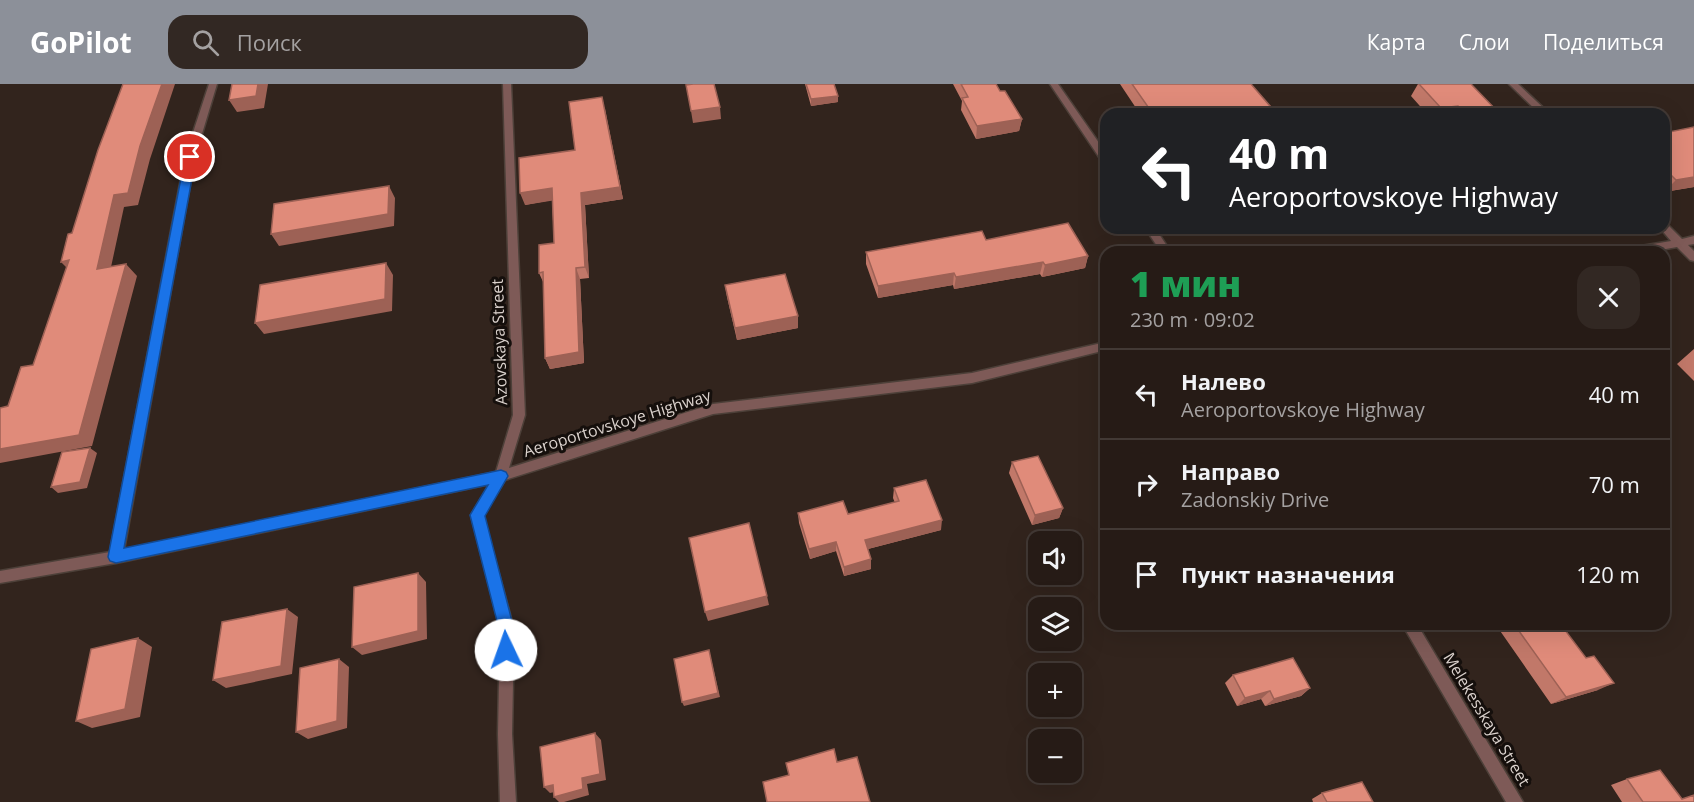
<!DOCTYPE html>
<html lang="ru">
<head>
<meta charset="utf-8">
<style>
  :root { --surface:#261b16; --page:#322823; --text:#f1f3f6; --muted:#a4a1a1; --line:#423935; --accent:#8c9099 }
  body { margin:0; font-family:"Open Sans",sans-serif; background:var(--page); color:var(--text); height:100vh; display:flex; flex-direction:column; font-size:22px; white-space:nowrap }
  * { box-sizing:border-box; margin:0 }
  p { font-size:20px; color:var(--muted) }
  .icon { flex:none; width:33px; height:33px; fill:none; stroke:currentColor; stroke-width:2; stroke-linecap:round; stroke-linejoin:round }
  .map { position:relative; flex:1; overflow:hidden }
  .panel { position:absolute; left:1100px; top:162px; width:570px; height:384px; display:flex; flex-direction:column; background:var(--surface); border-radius:18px; box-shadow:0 6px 24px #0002,0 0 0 2px var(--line) }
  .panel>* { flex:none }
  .hud { position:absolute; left:1100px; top:24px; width:570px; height:126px; border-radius:18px; box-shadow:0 6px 24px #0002,0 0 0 2px var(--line); background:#202124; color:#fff; overflow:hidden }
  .tools { position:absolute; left:1028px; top:447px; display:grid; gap:12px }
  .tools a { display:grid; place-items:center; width:54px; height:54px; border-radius:12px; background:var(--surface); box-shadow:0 6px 24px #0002,0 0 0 2px var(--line); font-size:30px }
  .pin { position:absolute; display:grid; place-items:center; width:51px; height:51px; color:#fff; margin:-26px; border:3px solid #fff; border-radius:50%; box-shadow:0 2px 6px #0007 }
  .me { position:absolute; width:66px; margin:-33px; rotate:357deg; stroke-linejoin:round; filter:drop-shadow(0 0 4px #0008) }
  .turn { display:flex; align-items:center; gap:21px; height:126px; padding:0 30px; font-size:27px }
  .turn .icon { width:78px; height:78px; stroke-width:2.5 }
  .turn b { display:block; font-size:42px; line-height:51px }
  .round { display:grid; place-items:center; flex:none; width:63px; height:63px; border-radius:18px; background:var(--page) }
  .overview { display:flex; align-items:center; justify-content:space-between; height:102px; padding:0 30px }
  h1 { font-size:36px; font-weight:800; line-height:45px; color:#1e9e55 }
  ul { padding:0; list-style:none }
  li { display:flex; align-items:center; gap:18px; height:90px; padding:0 30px; border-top:2px solid var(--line) }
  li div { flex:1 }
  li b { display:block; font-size:22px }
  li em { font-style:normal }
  header { display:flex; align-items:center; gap:36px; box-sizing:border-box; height:84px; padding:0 30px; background:var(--accent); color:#fff }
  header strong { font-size:28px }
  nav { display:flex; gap:33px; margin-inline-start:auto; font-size:21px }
  .search { width:420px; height:54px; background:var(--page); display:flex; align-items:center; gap:15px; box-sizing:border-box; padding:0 21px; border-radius:18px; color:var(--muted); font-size:22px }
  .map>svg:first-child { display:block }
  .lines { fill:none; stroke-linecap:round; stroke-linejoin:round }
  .street-casing { stroke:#4d4039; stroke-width:3 }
  .street { fill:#7e5a57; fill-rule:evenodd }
  .wall { fill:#c17869 }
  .shaded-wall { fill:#9d6155 }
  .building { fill:#e08b7a; stroke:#9d6155; stroke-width:1.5 }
  .route { fill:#1a73e8; stroke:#114b97; stroke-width:1.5 }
  .labels { text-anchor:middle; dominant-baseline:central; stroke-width:6; stroke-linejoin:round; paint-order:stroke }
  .street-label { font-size:16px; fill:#dbd2cd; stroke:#150f0c }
</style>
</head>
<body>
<header>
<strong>GoPilot</strong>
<div class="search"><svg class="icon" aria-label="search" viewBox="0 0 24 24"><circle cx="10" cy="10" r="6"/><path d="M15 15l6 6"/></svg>Поиск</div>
<nav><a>Карта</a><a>Слои</a><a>Поделиться</a></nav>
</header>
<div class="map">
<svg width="1694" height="718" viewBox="0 0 1694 718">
  <rect width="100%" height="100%" fill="#32241d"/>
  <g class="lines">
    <!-- street casing -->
    <g class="street-casing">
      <path id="street" d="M 209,0 L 217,0 L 195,73 L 124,466 L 496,388 L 513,331 L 503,0 L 511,0 L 525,331 L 509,384 L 713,320 L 972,289 L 1106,258 L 1106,266 L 972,299 L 713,330 L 505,396 L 483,432 L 514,545 L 512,650 L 516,718 L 500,718 L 498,650 L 500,545 L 471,431 L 490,400 L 116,479 L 0,499 L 0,487 L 110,468 L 185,73 Z
        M 1050,0 L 1058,0 L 1106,69 L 1106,80 L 1103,79 Z
        M 1509,0 L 1518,0 L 1550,30 L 1540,30 Z
        M 1664,139 L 1668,141 L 1682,155 L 1694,152 L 1694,160 L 1688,161 L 1694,167 L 1694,177 L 1690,176 L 1677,163 L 1649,168 L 1624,168 L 1629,164 L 1671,157 L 1660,144 L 1664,144 Z
        M 1145,144 L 1155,144 L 1171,168 L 1161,168 Z
        M 1402,540 L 1417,540 L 1523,718 L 1506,718 Z"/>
    </g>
    <!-- street -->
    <use href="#street" class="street"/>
  </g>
  <!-- wall -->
  <path class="wall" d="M 805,0 L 834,0 L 838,18 L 811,22 Z
    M 953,0 L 996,0 L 1000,7 L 1022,35 L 1019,47 L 976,55 L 961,26 L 962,17 Z
    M 1120,0 L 1251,0 L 1277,30 L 1140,30 Z
    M 1418,0 L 1500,30 L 1427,30 L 1411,12 Z
    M 605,25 L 623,115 L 585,121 L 589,194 L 580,195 L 584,279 L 550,285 L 545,274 L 544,200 L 539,189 L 554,159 L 552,116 L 525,121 L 575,66 Z
    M 1664,49 L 1694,103 L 1664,108 Z
    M 986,156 L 1088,172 L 1085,184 L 1042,193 L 1040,190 L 954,205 L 953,201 L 878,214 L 866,180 L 866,168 Z
    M 725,201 L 798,232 L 798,244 L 737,256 L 727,213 Z
    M 1694,265 L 1694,297 L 1677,280 Z
    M 1012,378 L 1063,424 L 1059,434 L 1032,441 L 1009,389 Z
    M 894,404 L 941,446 L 868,465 L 871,485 L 844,492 L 836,467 L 810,475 L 799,439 L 798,429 L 848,430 L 895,419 L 893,414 Z
    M 1498,540 L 1547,540 L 1550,545 L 1586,574 L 1598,606 L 1551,620 L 1496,541 Z
    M 1233,591 L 1310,604 L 1301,612 L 1265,622 L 1261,615 L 1237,622 L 1225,599 Z
    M 1627,695 L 1682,715 L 1694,718 L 1622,718 L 1611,701 Z
    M 1322,709 L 1373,718 L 1313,718 L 1312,715 Z"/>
  <!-- shaded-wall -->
  <path class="shaded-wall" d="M 162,0 L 175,0 L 150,75 L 138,121 L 124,123 L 108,197 L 97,185 L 114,111 L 140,62 Z
    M 258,0 L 268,0 L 264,24 L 237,28 L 229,16 Z
    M 838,12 L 838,18 L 811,22 L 811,15 Z
    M 602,13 L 623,115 L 585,121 L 589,194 L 585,183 L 581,109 Z
    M 1458,22 L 1453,30 L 1437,30 L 1441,24 Z
    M 720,23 L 721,35 L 693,39 L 691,27 Z
    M 1022,35 L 1019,47 L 976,55 L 977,42 Z
    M 1694,93 L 1694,103 L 1664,108 L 1676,96 Z
    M 389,102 L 395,114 L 394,142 L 279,162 L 271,150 Z
    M 552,104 L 556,116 L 525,121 L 520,109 Z
    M 1340,144 L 1353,144 L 1338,147 Z
    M 1088,172 L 1085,184 L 1042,193 L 1045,181 Z
    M 69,176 L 73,190 L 61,178 Z
    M 1043,178 L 1040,190 L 954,205 L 956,193 Z
    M 386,179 L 393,191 L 392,227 L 264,250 L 255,239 Z
    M 126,180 L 137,192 L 92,362 L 0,379 L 0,365 Z
    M 576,184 L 580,195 L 584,279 L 550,285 L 545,274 Z
    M 954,189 L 953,201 L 878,214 L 878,202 Z
    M 798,232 L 798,244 L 737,256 L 735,244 Z
    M 90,364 L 97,369 L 87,404 L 58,409 L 51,403 Z
    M 1063,424 L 1059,434 L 1032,441 L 1035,431 Z
    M 942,436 L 941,446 L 864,466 L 865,456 Z
    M 836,458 L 836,467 L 810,475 L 809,465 Z
    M 871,475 L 871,485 L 844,492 L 844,483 Z
    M 418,489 L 426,498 L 427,555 L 362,571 L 352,563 Z
    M 767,512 L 769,521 L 708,537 L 705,528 Z
    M 287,525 L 298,533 L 292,590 L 226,604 L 213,596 Z
    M 138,554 L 152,563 L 140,633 L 92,644 L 76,637 Z
    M 709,566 L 720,613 L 684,622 L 682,618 Z
    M 339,575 L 349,583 L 347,644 L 308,655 L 296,648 Z
    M 1614,599 L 1598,606 L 1551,620 L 1566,613 Z
    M 1310,604 L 1301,612 L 1265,622 L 1274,615 Z
    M 1270,607 L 1261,615 L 1237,622 L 1245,614 Z
    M 595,649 L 601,656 L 606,696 L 587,700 L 589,711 L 564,718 L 559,718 L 554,713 L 582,694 Z
    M 553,701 L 559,707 L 550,709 L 544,703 Z"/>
  <!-- building -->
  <path class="building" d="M 123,0 L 162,0 L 140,62 L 128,109 L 114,111 L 97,185 L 126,180 L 79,351 L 0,365 L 0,324 L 8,322 L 21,283 L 33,281 L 69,176 L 61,178 L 68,150 L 72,149 L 98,66 Z
    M 232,0 L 258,0 L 256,12 L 229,16 Z
    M 693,0 L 714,0 L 720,23 L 691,27 L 686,1 Z
    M 806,0 L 834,0 L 838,12 L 811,15 Z
    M 961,0 L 996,0 L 1000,7 L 1005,7 L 1022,35 L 977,42 L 962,14 L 968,13 Z
    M 1132,0 L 1251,0 L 1277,30 L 1153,30 Z
    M 1419,0 L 1471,0 L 1500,30 L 1467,30 L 1458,22 L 1441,24 Z
    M 602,13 L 620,103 L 581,109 L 585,183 L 576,184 L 579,268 L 545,274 L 543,188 L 539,189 L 539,161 L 554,159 L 552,104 L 520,109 L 519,74 L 575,66 L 569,18 Z
    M 1694,43 L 1694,93 L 1676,96 L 1664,84 L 1664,49 Z
    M 389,102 L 388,130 L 271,150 L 274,120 Z
    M 1068,139 L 1088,172 L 1045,181 L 1043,178 L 956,193 L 954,189 L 878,202 L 866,168 L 982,147 L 986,156 Z
    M 386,179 L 385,215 L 255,239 L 260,201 Z
    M 785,190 L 798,232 L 735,244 L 725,201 Z
    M 90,364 L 80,398 L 51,403 L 62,368 Z
    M 1038,372 L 1063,424 L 1035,431 L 1012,378 Z
    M 926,396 L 942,436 L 865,456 L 871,475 L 844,483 L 836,458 L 809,465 L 798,429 L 843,417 L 848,430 L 899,417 L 894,404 Z
    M 749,439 L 767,512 L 705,528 L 689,454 Z
    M 418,489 L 418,547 L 352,563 L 354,503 Z
    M 287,525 L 281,582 L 213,596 L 222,538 Z
    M 1514,540 L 1547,540 L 1550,545 L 1562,542 L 1586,574 L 1594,572 L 1614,599 L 1566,613 Z
    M 138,554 L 125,625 L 76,637 L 91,565 Z
    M 709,566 L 718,609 L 682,618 L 674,575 Z
    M 1293,574 L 1310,604 L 1274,615 L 1270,607 L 1245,614 L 1233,591 Z
    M 339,575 L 337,637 L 296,648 L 300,584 Z
    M 595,649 L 600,690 L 582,694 L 583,705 L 554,713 L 553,701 L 544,703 L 540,663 Z
    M 834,665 L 837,678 L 857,673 L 870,718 L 767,718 L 763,698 L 789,691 L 786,679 Z
    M 1660,686 L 1682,715 L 1694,711 L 1694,718 L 1643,718 L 1627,695 Z
    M 1362,698 L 1373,718 L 1327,718 L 1322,709 Z"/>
  <!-- route -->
  <path class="route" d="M 190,69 L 196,73 L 124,464 L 501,386 L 506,388 L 508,392 L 485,432 L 514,545 L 512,571 L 506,574 L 501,571 L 498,566 L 499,545 L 470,431 L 488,401 L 116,479 L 110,477 L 108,473 L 185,73 Z"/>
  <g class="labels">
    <!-- street labels -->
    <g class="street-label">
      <text transform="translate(499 258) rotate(-92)">Azovskaya Street</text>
      <text transform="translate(617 339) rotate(-17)">Aeroportovskoye Highway</text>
      <text transform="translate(1487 635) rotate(59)">Melekesskaya Street</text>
    </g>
  </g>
</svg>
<div class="tools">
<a><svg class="icon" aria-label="sound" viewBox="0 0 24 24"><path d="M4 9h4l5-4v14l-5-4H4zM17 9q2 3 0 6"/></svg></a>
<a><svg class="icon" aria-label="layers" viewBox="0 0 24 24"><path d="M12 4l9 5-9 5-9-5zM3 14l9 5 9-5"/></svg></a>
<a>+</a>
<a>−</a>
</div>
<div class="pin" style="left:190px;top:73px;background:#d93025"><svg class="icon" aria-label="arrive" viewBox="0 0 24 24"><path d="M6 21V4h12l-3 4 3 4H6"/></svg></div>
<svg class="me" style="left:506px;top:566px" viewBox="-20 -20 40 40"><circle r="19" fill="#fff"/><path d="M0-13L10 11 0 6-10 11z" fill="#1a73e8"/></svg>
<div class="hud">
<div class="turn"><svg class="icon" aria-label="left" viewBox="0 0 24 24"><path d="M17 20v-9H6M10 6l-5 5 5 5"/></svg><div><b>40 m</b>Aeroportovskoye Highway</div></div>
</div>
<section class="panel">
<div class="overview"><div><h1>1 мин</h1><p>230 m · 09:02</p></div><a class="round"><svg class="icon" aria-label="close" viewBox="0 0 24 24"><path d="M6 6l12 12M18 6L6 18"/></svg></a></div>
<ul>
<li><svg class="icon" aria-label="left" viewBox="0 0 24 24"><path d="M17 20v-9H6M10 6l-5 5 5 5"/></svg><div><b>Налево</b><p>Aeroportovskoye Highway</p></div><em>40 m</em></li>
<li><svg class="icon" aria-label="right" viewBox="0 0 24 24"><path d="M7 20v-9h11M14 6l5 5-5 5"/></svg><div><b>Направо</b><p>Zadonskiy Drive</p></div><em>70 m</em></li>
<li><svg class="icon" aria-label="arrive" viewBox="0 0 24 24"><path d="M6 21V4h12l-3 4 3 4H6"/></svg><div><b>Пункт назначения</b></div><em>120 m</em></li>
</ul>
</section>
</div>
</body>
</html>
